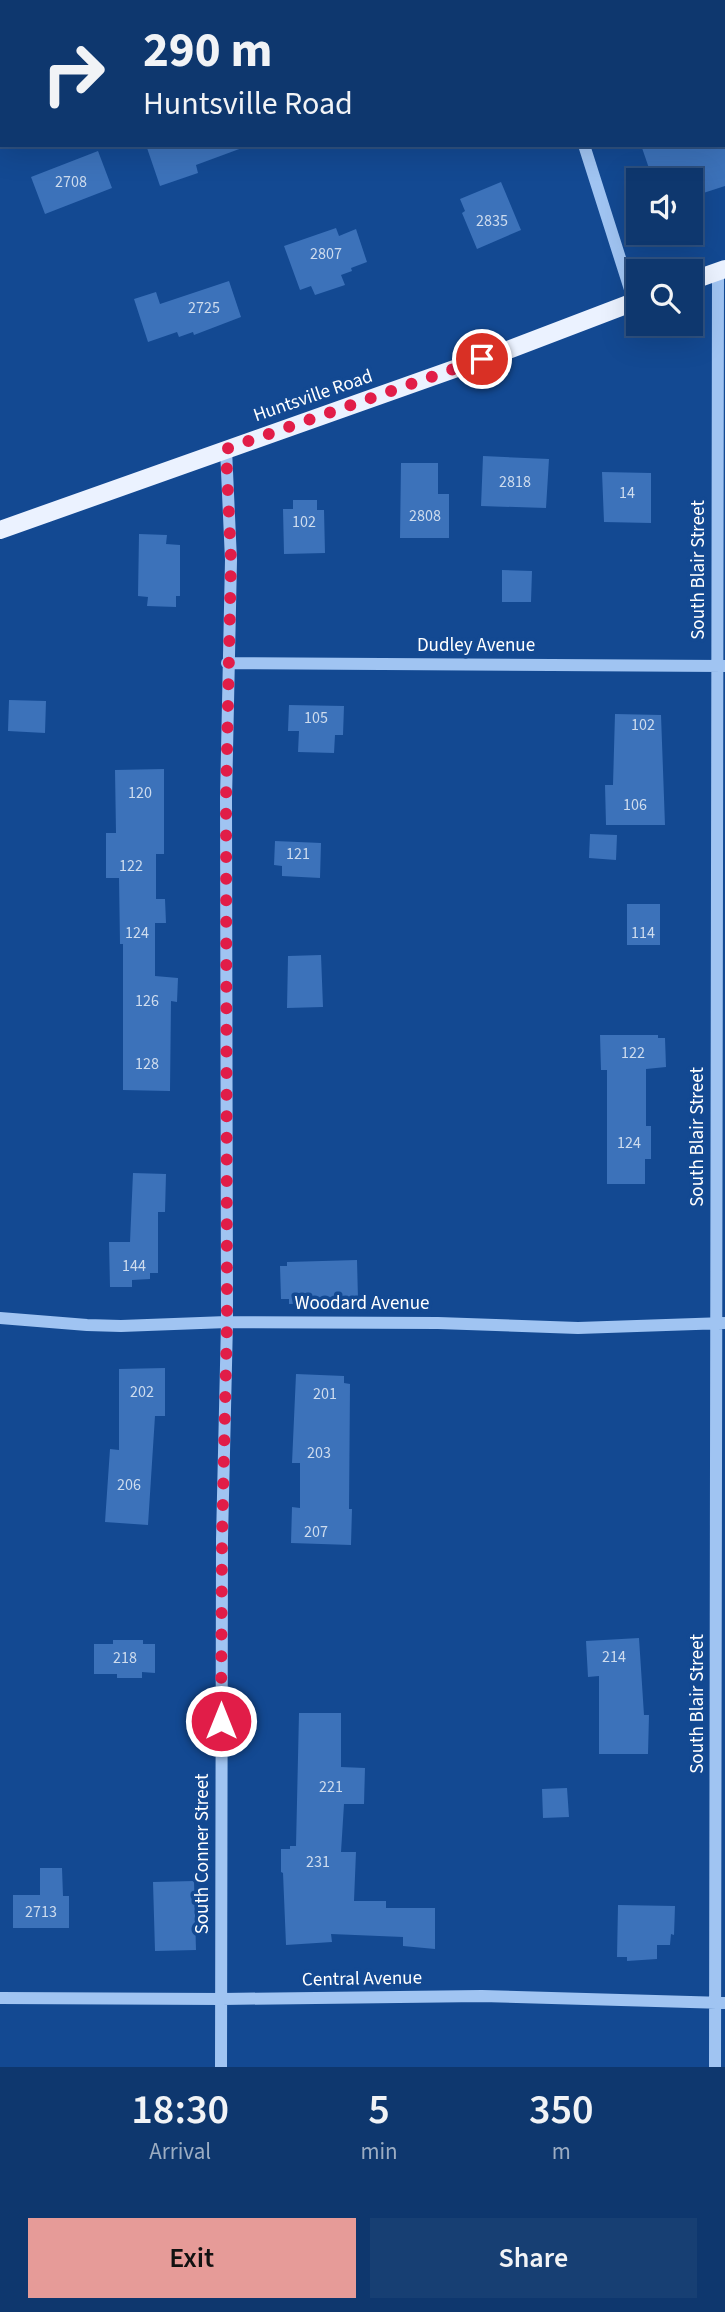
<!DOCTYPE html>
<html lang="en">
<head>
<meta charset="utf-8">
<style>
  :root { --surface:#0e376e; --page:#173f73; --text:#f1f3f6; --muted:#9bacc2; --line:#2e5181; --accent:#e69b98 }
  body { margin:0; font-family:"Source Sans 3",sans-serif; background:var(--page); color:var(--text); height:100vh; display:flex; flex-direction:column; font-size:26px; white-space:nowrap }
  * { box-sizing:border-box; margin:0 }
  p { font-size:23px; color:var(--muted) }
  .icon { flex:none; width:38px; height:38px; fill:none; stroke:currentColor; stroke-width:2; stroke-linecap:round; stroke-linejoin:round }
  .map { position:relative; height:2067px; overflow:hidden }
  .side { display:flex; flex-direction:column; background:var(--surface); flex:1 }
  .side>* { flex:none }
  .hud { position:absolute; left:0px; top:0px; width:726px; height:147px; box-shadow:0 7px 28px #0002,0 0 0 2px var(--line); background:#0e376e; color:var(--text); overflow:hidden }
  .buttons { position:absolute; left:626px; top:168px; display:grid; gap:14px }
  .buttons a { display:grid; place-items:center; width:77px; height:77px; border-radius:0px; background:var(--surface); box-shadow:0 7px 28px #0002,0 0 0 2px var(--line); font-size:35px }
  .pin { position:absolute; display:grid; place-items:center; width:60px; height:60px; color:#fff; margin:-30px; border:4px solid #fff; border-radius:50%; box-shadow:0 2px 7px #0007 }
  .me { position:absolute; width:77px; margin:-38px; rotate:0deg; stroke-linejoin:round; filter:drop-shadow(0 0 5px #0008) }
  .turn { display:flex; align-items:center; gap:24px; height:147px; padding:0 28px; font-size:32px }
  .turn .icon { width:91px; height:91px; stroke-width:2.5 }
  .turn b { display:block; font-size:49px; line-height:60px }
  .eta { display:flex; justify-content:space-evenly; align-items:center; height:119px; text-align:center }
  .eta b { font-size:42px; font-weight:600; line-height:49px }
  .cta { display:flex; gap:14px; margin-top:auto; padding:14px 28px }
  .cta a { flex:1; height:80px; border-radius:0px; background:var(--accent); color:#111; font-size:28px; font-weight:600; line-height:80px; text-align:center }
  .cta a+a { background:var(--page); color:var(--text) }
  .map>svg:first-child { display:block }
  .building { fill:#3c72ba }
  .lines { fill:none; stroke-linecap:round; stroke-linejoin:round }
  .minor { stroke:#a0c4f2; stroke-width:12 }
  .major { stroke:#ebf2ff; stroke-width:18 }
  .route { stroke:#e11d48; stroke-width:12; stroke-dasharray:0 21.6 }
  .labels { text-anchor:middle; dominant-baseline:central; stroke-width:7; stroke-linejoin:round; paint-order:stroke }
  .number-label { font-size:16px; fill:#cedcee }
  .street-label { font-size:19px; fill:#fff; stroke:#134992 }
</style>
</head>
<body>
<div class="map">
<svg width="725" height="2067" viewBox="0 0 725 2067">
  <rect width="100%" height="100%" fill="#134992"/>
  <!-- building -->
  <path class="building" d="M 146,145 L 242,145 L 242,148 L 196,165 L 198,173 L 160,186 Z
    M 641,145 L 725,145 L 725,186 L 691,197 L 691,180 L 653,180 Z
    M 98,151 L 112,188 L 45,214 L 31,177 Z
    M 501,182 L 521,230 L 477,249 L 462,213 L 465,211 L 460,199 Z
    M 336,228 L 339,236 L 356,229 L 367,262 L 351,268 L 352,271 L 341,275 L 345,285 L 315,295 L 311,286 L 300,290 L 284,246 Z
    M 229,281 L 241,317 L 194,335 L 193,332 L 179,337 L 177,332 L 148,342 L 134,299 L 156,292 L 160,304 Z
    M 483,456 L 549,459 L 546,508 L 481,506 Z
    M 401,463 L 438,463 L 438,494 L 449,494 L 449,538 L 400,538 Z
    M 602,472 L 651,473 L 651,523 L 604,522 Z
    M 293,500 L 317,500 L 317,510 L 324,510 L 325,553 L 284,554 L 283,509 L 293,509 Z
    M 139,534 L 167,535 L 166,544 L 180,545 L 180,596 L 176,596 L 176,607 L 147,606 L 148,597 L 138,596 Z
    M 502,570 L 532,571 L 531,602 L 502,602 Z
    M 9,700 L 46,701 L 45,733 L 8,731 Z
    M 289,705 L 344,706 L 343,735 L 335,735 L 334,753 L 298,752 L 299,731 L 288,731 Z
    M 615,714 L 661,715 L 665,825 L 606,825 L 605,785 L 613,785 Z
    M 164,769 L 164,854 L 156,854 L 156,899 L 165,899 L 166,923 L 155,923 L 155,976 L 178,978 L 177,1002 L 171,1001 L 170,1091 L 123,1090 L 123,944 L 120,944 L 119,878 L 106,878 L 106,833 L 116,833 L 115,770 Z
    M 590,834 L 617,835 L 616,860 L 589,858 Z
    M 275,841 L 321,843 L 320,878 L 282,876 L 282,866 L 274,865 Z
    M 627,904 L 660,904 L 660,945 L 627,945 Z
    M 321,955 L 323,1007 L 287,1008 L 288,956 Z
    M 600,1035 L 658,1035 L 658,1038 L 665,1038 L 666,1067 L 646,1069 L 646,1126 L 651,1126 L 651,1159 L 645,1159 L 645,1184 L 607,1184 L 607,1070 L 601,1070 Z
    M 133,1173 L 166,1174 L 165,1212 L 158,1212 L 158,1273 L 150,1273 L 150,1279 L 132,1280 L 132,1287 L 110,1287 L 109,1242 L 130,1242 Z
    M 357,1260 L 358,1299 L 327,1299 L 327,1303 L 289,1304 L 289,1299 L 281,1299 L 280,1266 L 287,1266 L 287,1262 Z
    M 165,1368 L 165,1416 L 155,1416 L 148,1525 L 105,1522 L 110,1449 L 119,1450 L 119,1369 Z
    M 296,1374 L 344,1376 L 344,1383 L 350,1384 L 349,1509 L 352,1509 L 351,1545 L 291,1543 L 292,1507 L 300,1508 L 300,1463 L 292,1463 Z
    M 639,1638 L 644,1715 L 649,1715 L 648,1754 L 599,1754 L 599,1676 L 588,1677 L 586,1641 Z
    M 113,1640 L 143,1640 L 143,1644 L 155,1644 L 155,1673 L 142,1672 L 142,1678 L 117,1678 L 117,1674 L 94,1674 L 94,1644 L 113,1644 Z
    M 299,1713 L 341,1713 L 341,1767 L 365,1768 L 364,1804 L 344,1804 L 341,1852 L 356,1852 L 354,1901 L 386,1901 L 386,1908 L 435,1908 L 435,1949 L 403,1946 L 403,1937 L 331,1934 L 332,1942 L 286,1945 L 283,1873 L 281,1872 L 281,1849 L 290,1849 L 290,1846 L 296,1846 Z
    M 567,1788 L 569,1817 L 543,1818 L 542,1789 Z
    M 40,1868 L 62,1868 L 63,1896 L 69,1896 L 69,1928 L 13,1928 L 13,1895 L 40,1895 Z
    M 194,1881 L 196,1950 L 155,1951 L 153,1882 Z
    M 618,1905 L 675,1906 L 674,1935 L 671,1934 L 670,1945 L 657,1945 L 657,1959 L 627,1961 L 627,1957 L 617,1957 Z"/>
  <g class="lines">
    <!-- minor -->
    <path class="minor" d="M 534,0 L 535,2
      M 292,2 L 297,0
      M 584,145 L 634,302
      M 227,663 L 724,666
      M 0,1318 L 87,1325 L 121,1326 L 227,1322 L 438,1323 L 578,1328 L 725,1323
      M 0,1998 L 222,1999 L 482,1996 L 725,2003
      M 221,2067 L 222,1539 L 227,1322 L 226,799 L 231,560 L 226,449
      M 715,2067 L 718,272"/>
    <!-- major -->
    <path class="major" d="M 691,281 L 725,269
      M 0,530 L 508,350 L 639,300"/>
  </g>
  <g class="lines">
    <!-- route -->
    <path class="route" d="M 221,1721 L 222,1539 L 227,1322 L 226,799 L 231,560 L 226,449 L 482,359"/>
  </g>
  <g class="labels">
    <!-- number labels -->
    <g class="number-label">
      <text x="71" y="182">2708</text>
      <text x="492" y="221">2835</text>
      <text x="326" y="254">2807</text>
      <text x="204" y="308">2725</text>
      <text x="515" y="482">2818</text>
      <text x="627" y="493">14</text>
      <text x="425" y="516">2808</text>
      <text x="304" y="522">102</text>
      <text x="316" y="718">105</text>
      <text x="643" y="725">102</text>
      <text x="140" y="793">120</text>
      <text x="635" y="805">106</text>
      <text x="298" y="854">121</text>
      <text x="131" y="866">122</text>
      <text x="137" y="933">124</text>
      <text x="643" y="933">114</text>
      <text x="147" y="1001">126</text>
      <text x="633" y="1053">122</text>
      <text x="147" y="1064">128</text>
      <text x="629" y="1143">124</text>
      <text x="134" y="1266">144</text>
      <text x="142" y="1392">202</text>
      <text x="325" y="1394">201</text>
      <text x="319" y="1453">203</text>
      <text x="129" y="1485">206</text>
      <text x="316" y="1532">207</text>
      <text x="614" y="1657">214</text>
      <text x="125" y="1658">218</text>
      <text x="331" y="1787">221</text>
      <text x="318" y="1862">231</text>
      <text x="41" y="1912">2713</text>
    </g>
    <!-- street labels -->
    <g class="street-label">
      <text transform="translate(313 396) rotate(-19)">Huntsville Road</text>
      <text transform="translate(698 570) rotate(-90)">South Blair Street</text>
      <text x="476" y="645">Dudley Avenue</text>
      <text transform="translate(697 1137) rotate(-90)">South Blair Street</text>
      <text x="362" y="1303">Woodard Avenue</text>
      <text transform="translate(697 1704) rotate(-90)">South Blair Street</text>
      <text transform="translate(202 1854) rotate(-90)">South Conner Street</text>
      <text transform="translate(362 1979) rotate(-1)">Central Avenue</text>
    </g>
  </g>
</svg>
<div class="buttons">
<a><svg class="icon" aria-label="sound" viewBox="0 0 24 24"><path d="M4 9h4l5-4v14l-5-4H4zM17 9q2 3 0 6"/></svg></a>
<a><svg class="icon" aria-label="search" viewBox="0 0 24 24"><circle cx="10" cy="10" r="6"/><path d="M15 15l6 6"/></svg></a>
</div>
<div class="pin" style="left:482px;top:359px;background:#d93025"><svg class="icon" aria-label="arrive" viewBox="0 0 24 24"><path d="M6 21V4h12l-3 4 3 4H6"/></svg></div>
<svg class="me" style="left:221px;top:1721px" viewBox="-20 -20 40 40"><circle r="17" fill="#e11d48" stroke="#fff" stroke-width="3"/><path d="M0-11L8 9 0 5-8 9z" fill="#fff"/></svg>
<div class="hud">
<div class="turn"><svg class="icon" aria-label="right" viewBox="0 0 24 24"><path d="M7 20v-9h11M14 6l5 5-5 5"/></svg><div><b>290 m</b>Huntsville Road</div></div>
</div>
</div>
<section class="side">
<div class="eta">
<div><b>18:30</b><p>Arrival</p></div>
<div><b>5</b><p>min</p></div>
<div><b>350</b><p>m</p></div>
</div>
<div class="cta"><a>Exit</a><a>Share</a></div>
</section>
</body>
</html>
